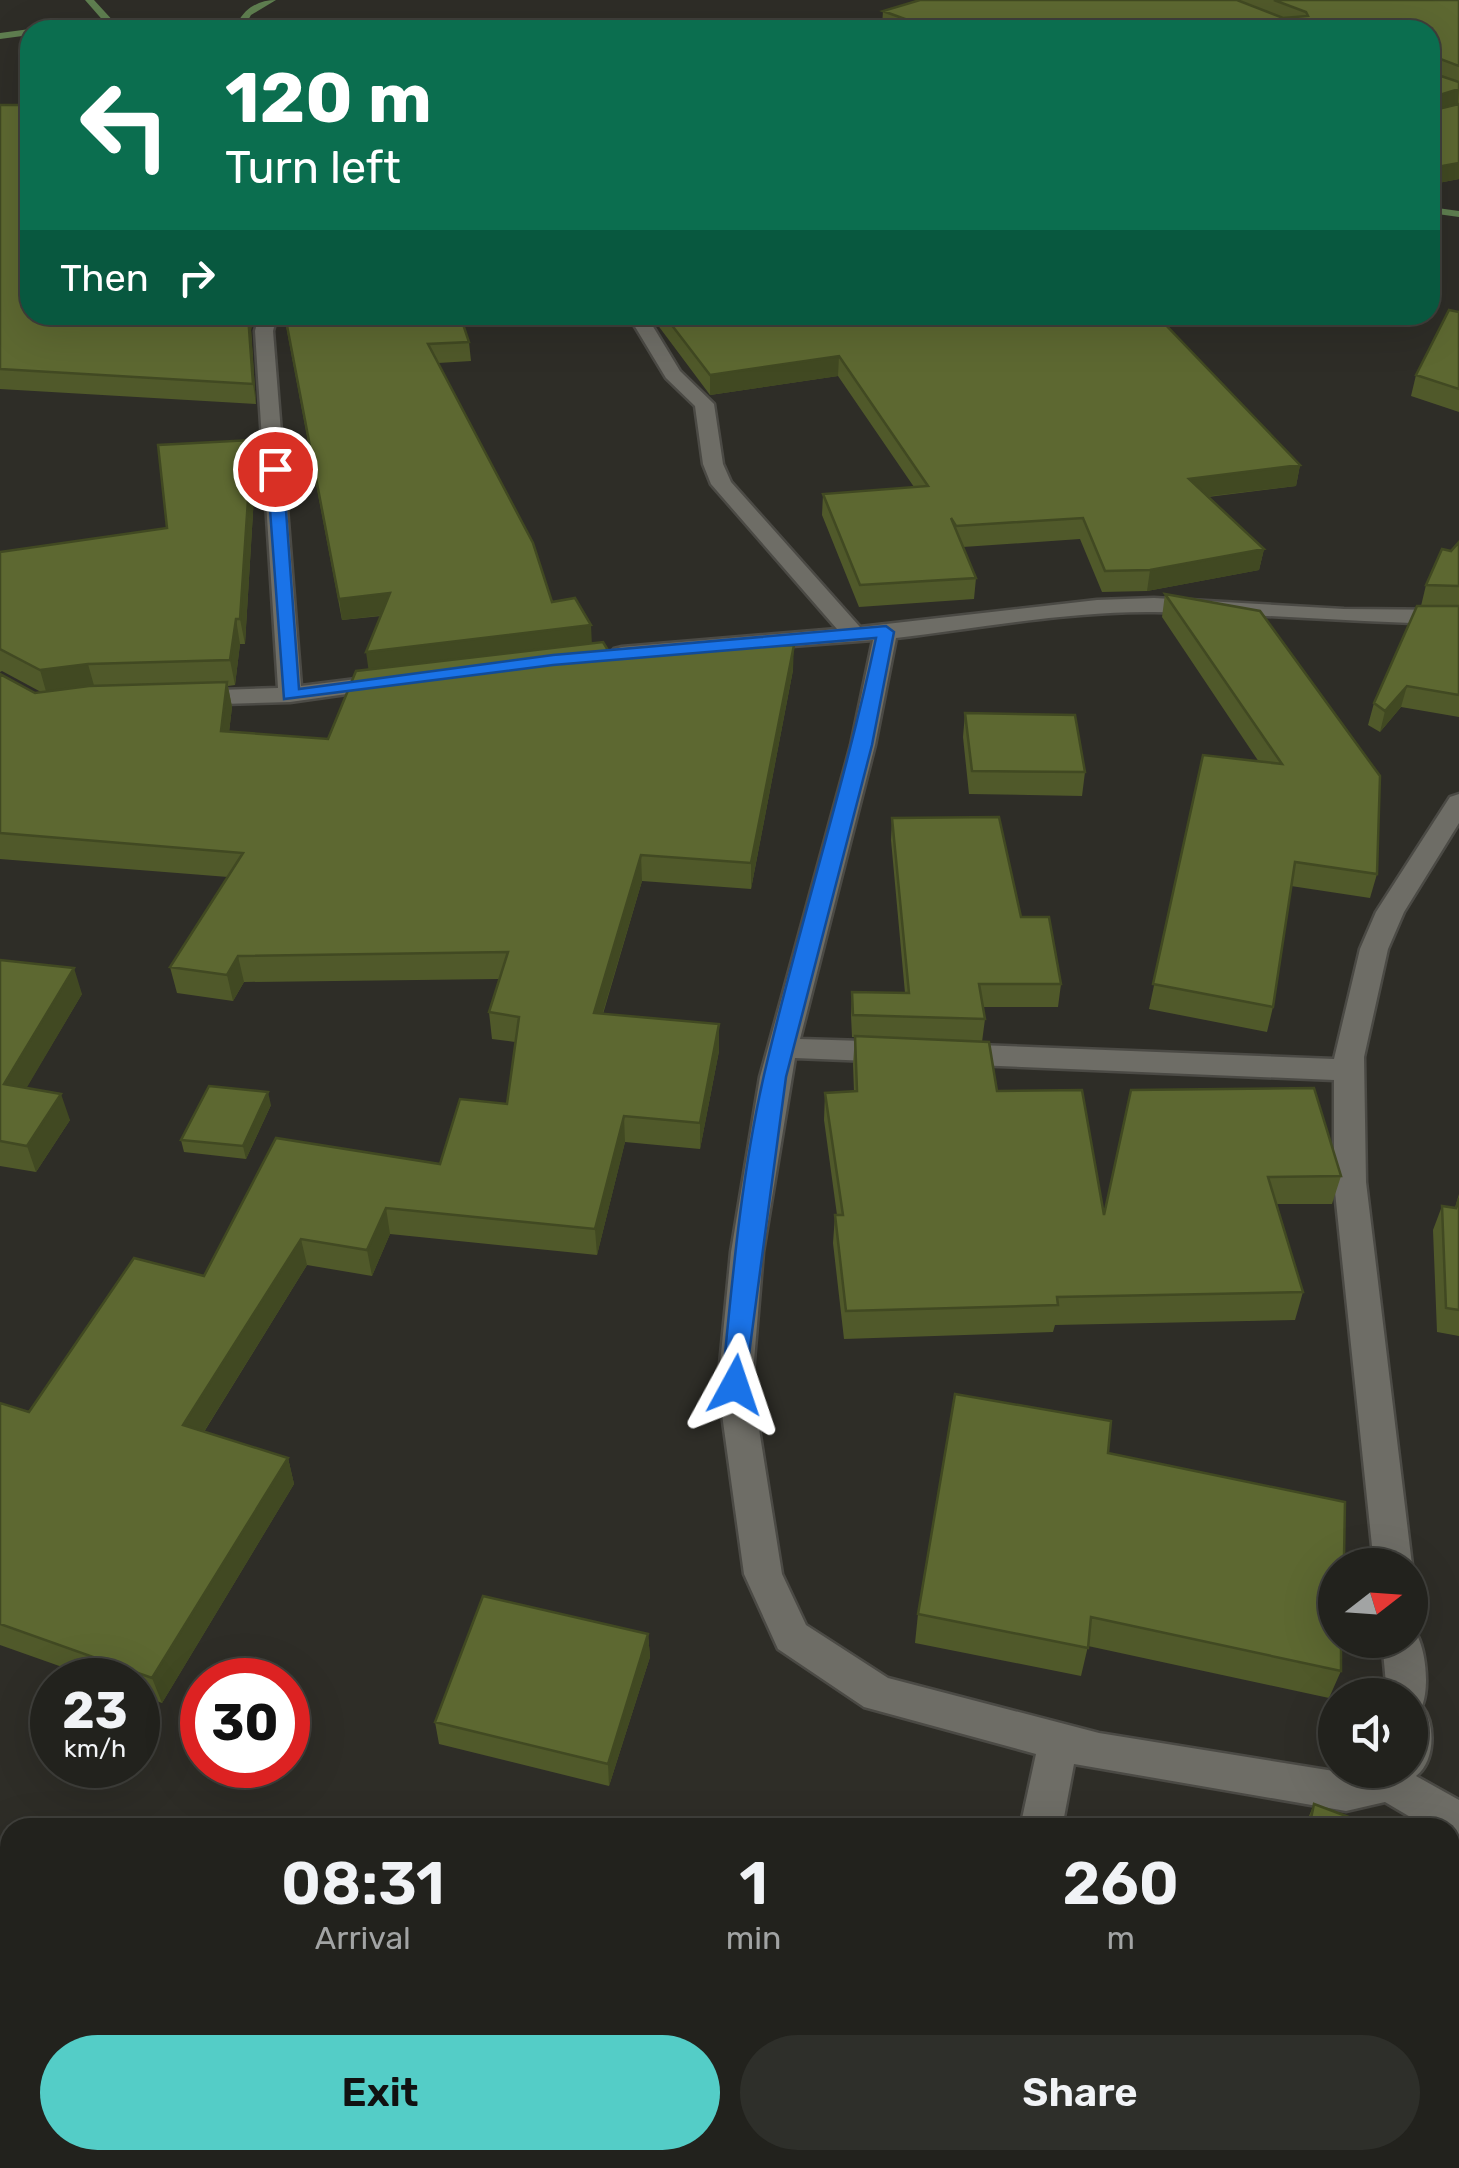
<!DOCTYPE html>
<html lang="en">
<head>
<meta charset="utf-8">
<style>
  :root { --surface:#22221d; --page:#2e2f2a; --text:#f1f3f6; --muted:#a2a4a4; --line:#3f3f3b; --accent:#54cdc7 }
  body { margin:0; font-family:Rubik,sans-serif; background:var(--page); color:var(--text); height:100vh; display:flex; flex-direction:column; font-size:38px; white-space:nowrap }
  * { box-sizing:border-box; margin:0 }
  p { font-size:32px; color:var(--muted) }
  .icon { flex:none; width:55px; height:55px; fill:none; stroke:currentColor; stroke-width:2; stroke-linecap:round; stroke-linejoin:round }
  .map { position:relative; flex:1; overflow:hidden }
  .sheet { position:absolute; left:0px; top:1818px; width:1460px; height:352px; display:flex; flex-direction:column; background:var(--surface); border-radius:30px 30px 0 0; box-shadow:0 10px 40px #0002,0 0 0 2px var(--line) }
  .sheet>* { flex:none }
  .top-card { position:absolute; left:20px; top:20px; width:1420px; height:305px; border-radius:30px; box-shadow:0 10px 40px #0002,0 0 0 2px var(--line); background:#0b6e4f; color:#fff; overflow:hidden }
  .needle { width:65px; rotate:73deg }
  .fabs { position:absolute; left:1318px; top:1548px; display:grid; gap:20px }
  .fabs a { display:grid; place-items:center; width:110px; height:110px; border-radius:50%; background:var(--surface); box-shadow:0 10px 40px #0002,0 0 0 2px var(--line); font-size:50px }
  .speed { position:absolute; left:30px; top:1658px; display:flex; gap:20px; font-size:50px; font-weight:700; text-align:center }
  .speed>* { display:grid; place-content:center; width:130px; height:130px; border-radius:50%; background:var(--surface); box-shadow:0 10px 40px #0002,0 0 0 2px var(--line); line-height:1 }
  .speed small { font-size:25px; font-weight:400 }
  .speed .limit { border:15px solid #d22; background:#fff; color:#111 }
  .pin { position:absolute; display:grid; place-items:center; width:85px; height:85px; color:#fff; margin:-42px; border:5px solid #fff; border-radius:50%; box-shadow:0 2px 10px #0007 }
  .me { position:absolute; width:110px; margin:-55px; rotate:5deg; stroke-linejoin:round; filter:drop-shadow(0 0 8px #0008) }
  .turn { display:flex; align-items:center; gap:35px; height:210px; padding:0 40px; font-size:45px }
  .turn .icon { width:130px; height:130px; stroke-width:2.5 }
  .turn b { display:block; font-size:70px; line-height:85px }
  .then { display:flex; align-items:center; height:95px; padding:0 40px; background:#0003; gap:20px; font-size:38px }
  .eta { display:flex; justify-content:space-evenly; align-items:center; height:170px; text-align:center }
  .eta b { font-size:60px; font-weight:600; line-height:70px }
  .primary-button { display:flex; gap:20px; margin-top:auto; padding:20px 40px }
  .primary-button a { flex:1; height:115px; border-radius:60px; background:var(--accent); color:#111; font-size:40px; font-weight:600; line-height:115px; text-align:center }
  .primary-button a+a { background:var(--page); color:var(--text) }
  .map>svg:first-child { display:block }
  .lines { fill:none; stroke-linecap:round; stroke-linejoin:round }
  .stream { fill:#5f7f50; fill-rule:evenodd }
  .minor-casing { stroke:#4b4a45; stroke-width:5 }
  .minor { fill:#6e6d66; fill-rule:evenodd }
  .wall { fill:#50592a }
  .shaded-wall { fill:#414922 }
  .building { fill:#5d6831; stroke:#414922; stroke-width:2.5 }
  .route { fill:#1a73e8; stroke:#114b97; stroke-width:2.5 }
</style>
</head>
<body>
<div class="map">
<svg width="1459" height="2168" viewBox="0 0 1459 2168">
  <rect width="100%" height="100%" fill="#2e2d27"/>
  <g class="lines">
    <!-- stream -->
    <path class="stream" d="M 85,0 L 94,0 L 116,24 L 191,25 L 238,22 C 246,7 260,0 276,0 L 251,15 L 247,22 L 307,30 L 241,27 L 203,30 L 37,30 L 67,25 L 106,24 Z
      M 30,29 L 33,30 L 30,30 L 30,35 L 0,39 L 0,33 Z
      M 1430,207 L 1459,211 L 1459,217 L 1430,213 Z"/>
    <!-- minor casing -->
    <g class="minor-casing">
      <path id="minor" d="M 259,315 L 277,315 L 273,331 L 301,686 L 388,675 L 400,682 L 396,687 L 290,702 L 190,705 L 178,698 L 190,691 L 278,688 L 255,331 Z
        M 628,315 L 646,315 L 680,371 L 714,404 L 723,464 L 731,482 L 860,627 L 1097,600 L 1154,598 L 1344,609 L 1459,610 L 1459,624 C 1357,623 1256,613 1154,612 C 1069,611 981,628 896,638 L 875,745 L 800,1039 L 895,1042 L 905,1045 L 910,1052 L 905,1059 L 895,1062 L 795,1058 L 763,1252 L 752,1385 L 782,1574 L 806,1625 L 888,1678 L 1099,1733 L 1346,1773 L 1410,1770 L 1410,1695 L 1387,1695 L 1382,1640 L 1410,1640 L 1410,1626 C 1426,1639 1430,1687 1422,1706 C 1436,1725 1435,1762 1416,1776 L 1459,1800 L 1459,1842 L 1450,1838 L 1450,1828 L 1429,1828 L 1385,1802 L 1346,1811 L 1074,1764 L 1062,1828 L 1020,1828 L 1036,1754 L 864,1707 L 778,1649 L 744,1574 L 718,1385 L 731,1252 L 760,1077 L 851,745 L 873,640 L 614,659 L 610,654 L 614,649 L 622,647 L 837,629 L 711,484 L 703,464 L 695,406 L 666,378 Z
        M 1459,794 L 1459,823 L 1404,912 L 1388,949 L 1364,1057 L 1366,1182 L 1412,1565 L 1410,1569 L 1410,1565 L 1374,1565 L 1334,1182 L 1334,1080 L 951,1064 L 941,1061 L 936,1054 L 941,1047 L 951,1044 L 1334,1059 L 1360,949 L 1376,912 L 1450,797 Z
        M 949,2160 L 995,2160 L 993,2168 L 947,2168 Z"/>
    </g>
    <!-- minor -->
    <use href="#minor" class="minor"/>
  </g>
  <!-- wall -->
  <path class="wall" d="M 920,0 L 1459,0 L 1459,179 L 1433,184 L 1430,182 L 1430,30 L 894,30 L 882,26 L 883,11 Z
    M 0,105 L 251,330 L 256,404 L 0,389 Z
    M 1459,312 L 1459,412 L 1411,396 L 1416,375 Z
    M 284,315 L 469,342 L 471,361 L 438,363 L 552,602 L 592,643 L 609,652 L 793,670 L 751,889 L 642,881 L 603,1014 L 719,1051 L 700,1149 L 625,1142 L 597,1255 L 390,1234 L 372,1276 L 307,1265 L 204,1432 L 288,1458 L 294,1484 L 162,1703 L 138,1694 L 138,1680 L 99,1680 L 0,1645 L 0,1403 L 29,1412 L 204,1276 L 440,1164 L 507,1104 L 515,1042 L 492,1039 L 489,1012 L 499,979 L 244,982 L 233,1001 L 177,993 L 170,967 L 228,877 L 0,859 L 0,674 L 35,693 L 41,692 L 2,671 L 0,672 L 0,552 L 167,528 L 252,440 L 256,463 L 245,644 L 240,644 L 235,685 L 228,686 L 232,707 L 229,732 L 328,739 L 369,670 L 381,616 L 342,620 Z
    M 653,315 L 1151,315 L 1149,318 L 1300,465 L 1296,486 L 1208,497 L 1264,549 L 1259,570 L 1147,591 L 1102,592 L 1080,539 L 963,547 L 976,578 L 974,599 L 859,607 L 822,515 L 823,494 L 914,487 L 838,376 L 710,395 L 654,320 Z
    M 1459,542 L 1459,717 L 1401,707 L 1380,732 L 1368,725 L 1374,703 L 1421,606 L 1426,585 Z
    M 1165,594 L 1377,874 L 1370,898 L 1291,886 L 1273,1007 L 1267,1032 L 1149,1009 L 1203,755 L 1259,762 L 1162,617 Z
    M 965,713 L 1085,772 L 1082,796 L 969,794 L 963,737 Z
    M 892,818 L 1021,917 L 1061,984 L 1058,1007 L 983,1007 L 985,1019 L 982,1042 L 997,1091 L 1104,1215 L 1131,1090 L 1341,1176 L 1332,1204 L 1277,1204 L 1303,1292 L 1295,1320 L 1055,1325 L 1053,1332 L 844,1339 L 833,1243 L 835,1215 L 837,1215 L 824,1120 L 825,1093 L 854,1092 L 853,1064 L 855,1037 L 852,1037 L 851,1015 L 852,992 L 905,993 L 891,840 Z
    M 0,960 L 82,994 L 26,1088 L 70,1120 L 36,1172 L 0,1166 Z
    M 271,1105 L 246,1159 L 184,1152 L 181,1140 Z
    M 1459,1194 L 1459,1336 L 1437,1332 L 1433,1230 L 1442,1206 L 1455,1208 Z
    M 1108,1453 L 1335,1565 L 1335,1640 L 1384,1640 L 1376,1658 L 1341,1650 L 1341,1671 L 1329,1698 L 1088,1646 L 1081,1676 L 915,1643 L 918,1614 Z
    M 648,1634 L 650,1657 L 609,1786 L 439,1744 L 435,1722 Z
    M 1314,1804 L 1378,1828 L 1304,1828 Z
    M 209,2160 L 376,2160 L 374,2168 L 213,2168 Z
    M 1136,2160 L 1344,2160 L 1344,2168 L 1134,2168 Z"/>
  <!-- shaded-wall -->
  <path class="shaded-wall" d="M 1459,89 L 1458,104 L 1430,113 L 1430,98 Z
    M 1459,163 L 1459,179 L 1433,184 L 1437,167 Z
    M 248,315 L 256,315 L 251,330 L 256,404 L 253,384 Z
    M 839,356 L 838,376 L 710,395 L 710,375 Z
    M 252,440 L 256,463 L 245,644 L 240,619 Z
    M 1300,465 L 1296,486 L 1186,499 L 1189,479 Z
    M 1264,549 L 1259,570 L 1147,591 L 1150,570 Z
    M 390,593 L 393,614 L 342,620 L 339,599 Z
    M 236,619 L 240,644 L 235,685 L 230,660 Z
    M 591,625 L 592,646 L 369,673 L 366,652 Z
    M 794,645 L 793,670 L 751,889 L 751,863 Z
    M 88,664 L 95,689 L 47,695 L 40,670 Z
    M 227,682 L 232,707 L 226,757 L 221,731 Z
    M 1407,686 L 1401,707 L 1380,732 L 1385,711 Z
    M 641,855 L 642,881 L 595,1039 L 594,1013 Z
    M 238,956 L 244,982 L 233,1001 L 227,975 Z
    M 74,968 L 82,994 L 13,1111 L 4,1084 Z
    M 719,1024 L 719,1051 L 700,1149 L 700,1123 Z
    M 268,1092 L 271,1105 L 246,1159 L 243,1146 Z
    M 61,1094 L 70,1120 L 36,1172 L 27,1146 Z
    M 624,1116 L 625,1142 L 597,1255 L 595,1229 Z
    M 386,1208 L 390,1234 L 372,1276 L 367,1250 Z
    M 301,1239 L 307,1265 L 192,1451 L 183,1425 Z
    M 288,1458 L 294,1484 L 162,1703 L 152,1678 Z
    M 648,1634 L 650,1657 L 609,1786 L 608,1764 Z
    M 364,2160 L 376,2160 L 374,2168 L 362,2168 Z"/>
  <!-- building -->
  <path class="building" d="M 920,0 L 1237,0 L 1283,18 L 1308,16 L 1306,12 L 1274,0 L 1459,0 L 1459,66 L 1435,57 L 1430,60 L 1430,30 L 935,30 L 883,11 Z
    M 1430,62 L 1432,73 L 1459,82 L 1459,89 L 1430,98 Z
    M 1430,98 L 1434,110 L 1459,104 L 1459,163 L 1437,167 L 1430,164 Z
    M 0,105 L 30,105 L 30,315 L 248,315 L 253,384 L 0,369 Z
    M 1449,310 L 1459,312 L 1459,389 L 1416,375 Z
    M 285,315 L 460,315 L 469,342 L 428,344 L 533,543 L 552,602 L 575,598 L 591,625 L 366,652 L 390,593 L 339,599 Z
    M 664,315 L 1144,315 L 1142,318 L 1160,319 L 1300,465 L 1189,479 L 1264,549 L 1150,570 L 1105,571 L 1083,518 L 956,526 L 951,518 L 976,578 L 860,585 L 823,494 L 928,486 L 839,356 L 710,375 Z
    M 252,440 L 240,619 L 236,619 L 230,660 L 88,664 L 40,670 L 0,649 L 0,552 L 167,528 L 158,445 Z
    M 1459,542 L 1459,586 L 1426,585 L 1442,549 L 1451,551 Z
    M 1165,594 L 1260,611 L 1380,776 L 1377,874 L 1295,862 L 1273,1007 L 1153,984 L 1203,755 L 1282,764 Z
    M 1417,606 L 1459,606 L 1459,695 L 1407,686 L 1385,711 L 1374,703 Z
    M 603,642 L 609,652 L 794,645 L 751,863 L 641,855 L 594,1013 L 719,1024 L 700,1123 L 624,1116 L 595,1229 L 386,1208 L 367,1250 L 301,1239 L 183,1425 L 288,1458 L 152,1678 L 0,1624 L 0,1403 L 29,1412 L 134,1258 L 204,1276 L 276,1138 L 440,1164 L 460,1099 L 507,1104 L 519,1017 L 489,1012 L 508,952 L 238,956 L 227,975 L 170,967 L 243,853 L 0,833 L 0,674 L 35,693 L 89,686 L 227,682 L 221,731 L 328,739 L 356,671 Z
    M 965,713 L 1075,715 L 1085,772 L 972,771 Z
    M 999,817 L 1021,917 L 1049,917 L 1061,984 L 979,984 L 985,1019 L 853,1015 L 852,992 L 909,993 L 892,818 Z
    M 0,960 L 74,968 L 4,1084 L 61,1094 L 27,1146 L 0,1141 Z
    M 855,1036 L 989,1042 L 997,1091 L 1082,1090 L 1104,1215 L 1131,1090 L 1314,1088 L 1341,1176 L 1268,1177 L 1303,1292 L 1057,1297 L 1058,1305 L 846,1311 L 835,1215 L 843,1215 L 825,1093 L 857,1091 Z
    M 209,1086 L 268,1092 L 243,1146 L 181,1140 Z
    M 1459,1198 L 1459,1310 L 1446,1308 L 1442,1206 L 1456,1208 Z
    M 955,1394 L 1111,1421 L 1108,1453 L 1345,1502 L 1344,1558 L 1379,1565 L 1335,1565 L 1335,1640 L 1341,1640 L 1341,1671 L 1091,1617 L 1088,1648 L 918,1614 Z
    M 483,1596 L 648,1634 L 608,1764 L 435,1722 Z
    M 1314,1804 L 1378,1828 L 1309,1828 Z
    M 264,2160 L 364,2160 L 362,2168 L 313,2168 Z
    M 1141,2160 L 1344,2160 L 1344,2168 L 1140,2168 Z"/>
  <!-- route -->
  <path class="route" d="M 275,465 L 283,469 L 299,689 L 553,655 L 886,626 L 894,632 L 872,745 L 786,1077 L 744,1392 L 735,1396 L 725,1392 L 722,1385 C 732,1282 741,1176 764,1075 C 798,928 845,785 876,638 L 553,665 L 284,699 L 267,469 Z"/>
</svg>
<div class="fabs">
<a><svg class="needle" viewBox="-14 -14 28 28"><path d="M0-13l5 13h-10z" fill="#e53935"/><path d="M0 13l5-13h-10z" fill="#a2a4a4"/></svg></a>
<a><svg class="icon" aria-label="sound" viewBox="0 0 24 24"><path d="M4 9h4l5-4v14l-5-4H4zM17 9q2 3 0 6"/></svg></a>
</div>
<div class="speed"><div>23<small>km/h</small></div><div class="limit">30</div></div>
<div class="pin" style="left:275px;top:469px;background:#d93025"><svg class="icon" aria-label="arrive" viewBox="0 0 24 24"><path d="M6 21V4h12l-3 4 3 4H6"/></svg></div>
<svg class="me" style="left:735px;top:1385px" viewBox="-20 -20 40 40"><path d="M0-17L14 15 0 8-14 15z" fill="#1a73e8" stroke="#fff" stroke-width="4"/></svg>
<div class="top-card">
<div class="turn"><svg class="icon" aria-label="left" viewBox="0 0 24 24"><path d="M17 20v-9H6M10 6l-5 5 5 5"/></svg><div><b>120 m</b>Turn left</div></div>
<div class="then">Then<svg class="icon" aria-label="right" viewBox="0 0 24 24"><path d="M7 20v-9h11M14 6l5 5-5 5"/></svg></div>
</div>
<section class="sheet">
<div class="eta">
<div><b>08:31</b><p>Arrival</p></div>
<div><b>1</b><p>min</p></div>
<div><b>260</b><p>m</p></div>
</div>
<div class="primary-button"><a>Exit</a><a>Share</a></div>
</section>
</div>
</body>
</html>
